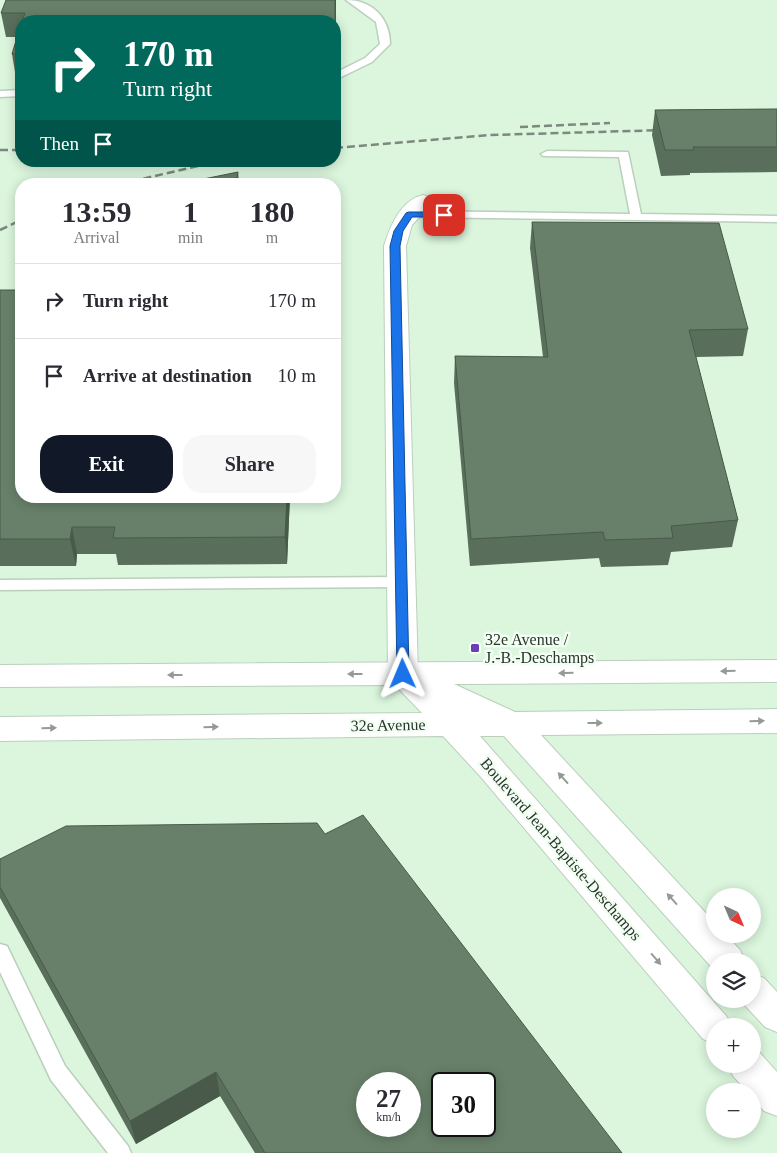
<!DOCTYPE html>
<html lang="en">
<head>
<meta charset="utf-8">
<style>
  :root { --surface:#fff; --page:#f7f7f7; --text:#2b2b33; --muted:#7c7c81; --line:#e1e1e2; --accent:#111827 }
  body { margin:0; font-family:Georgia,serif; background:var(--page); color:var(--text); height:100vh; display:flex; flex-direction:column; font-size:19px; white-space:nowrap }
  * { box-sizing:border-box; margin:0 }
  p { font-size:16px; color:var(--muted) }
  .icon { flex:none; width:28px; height:28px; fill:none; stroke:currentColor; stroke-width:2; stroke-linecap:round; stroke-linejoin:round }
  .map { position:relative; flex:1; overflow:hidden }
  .drawer { position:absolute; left:15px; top:178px; width:326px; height:325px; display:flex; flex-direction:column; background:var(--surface); border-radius:20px; box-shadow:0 2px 12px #0003 }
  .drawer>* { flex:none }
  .top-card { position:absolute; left:15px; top:15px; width:326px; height:152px; border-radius:20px; box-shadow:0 2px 12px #0003; background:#00695c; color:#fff; overflow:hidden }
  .needle { width:32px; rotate:136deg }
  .tools { position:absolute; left:706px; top:888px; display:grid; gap:10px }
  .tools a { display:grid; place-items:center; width:55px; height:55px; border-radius:50%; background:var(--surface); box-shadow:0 2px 12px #0003; font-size:25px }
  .speed { position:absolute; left:356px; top:1072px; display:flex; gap:10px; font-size:25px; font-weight:700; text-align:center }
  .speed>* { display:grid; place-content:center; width:65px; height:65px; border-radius:50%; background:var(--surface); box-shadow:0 2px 12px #0003; line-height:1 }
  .speed small { font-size:12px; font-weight:400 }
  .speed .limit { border:2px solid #111; border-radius:8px; background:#fff; color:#111 }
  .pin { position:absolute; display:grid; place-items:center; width:42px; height:42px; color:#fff; margin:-21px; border-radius:10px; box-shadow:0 2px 8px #0006 }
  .me { position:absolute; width:55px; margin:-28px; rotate:359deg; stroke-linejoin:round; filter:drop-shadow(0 0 4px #0008) }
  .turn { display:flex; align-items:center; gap:18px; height:105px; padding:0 25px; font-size:22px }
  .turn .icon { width:65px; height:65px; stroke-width:2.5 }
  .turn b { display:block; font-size:35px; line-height:42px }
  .then { display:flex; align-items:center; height:48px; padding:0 25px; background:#0003; gap:10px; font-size:19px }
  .eta { display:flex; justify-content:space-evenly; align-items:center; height:85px; text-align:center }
  .eta b { font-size:30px; font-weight:700; line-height:35px }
  .cta { display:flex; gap:10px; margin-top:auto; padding:10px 25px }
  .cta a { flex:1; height:58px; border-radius:20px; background:var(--accent); color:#fff; font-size:20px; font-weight:700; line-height:58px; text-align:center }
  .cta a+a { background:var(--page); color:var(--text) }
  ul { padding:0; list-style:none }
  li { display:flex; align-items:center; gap:15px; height:75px; padding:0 25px; border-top:1px solid var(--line) }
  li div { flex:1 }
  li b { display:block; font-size:19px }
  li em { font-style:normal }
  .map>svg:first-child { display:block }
  .built { fill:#dbf6dd; fill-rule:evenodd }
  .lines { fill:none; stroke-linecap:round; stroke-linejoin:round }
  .service-casing { stroke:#bbcfbc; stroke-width:3 }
  .minor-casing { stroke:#bbcfbc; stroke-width:2 }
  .tertiary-casing { stroke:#bbcfbc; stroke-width:2 }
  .service { fill:#fff; fill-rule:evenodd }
  .minor { fill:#fff; fill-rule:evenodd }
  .tertiary { fill:#fff; fill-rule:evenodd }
  .rail { stroke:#7e887f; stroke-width:2.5; stroke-dasharray:8 4; stroke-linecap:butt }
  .wall { fill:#596e5b }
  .shaded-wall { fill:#495a4a }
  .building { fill:#68806a; stroke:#495a4a; fill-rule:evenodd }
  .oneway { fill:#969a96 }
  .route { fill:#1a73e8; stroke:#114b97 }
  .poi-dot { fill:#6c3eb6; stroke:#f1fef2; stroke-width:2 }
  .labels { text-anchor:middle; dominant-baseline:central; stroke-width:5; stroke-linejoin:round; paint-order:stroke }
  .poi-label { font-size:16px; fill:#2c342d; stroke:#f1fef2; text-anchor:start }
  .street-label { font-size:16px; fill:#2c342d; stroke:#f1fef2 }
</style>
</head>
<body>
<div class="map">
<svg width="777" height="1153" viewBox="0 0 777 1153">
  <rect width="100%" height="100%" fill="#f1fef2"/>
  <!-- built -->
  <path class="built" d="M 0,0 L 777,0 L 777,1153 L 0,1153 ZM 21,21 L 335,21 L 335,161 L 21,161 ZM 21,184 L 335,184 L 335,496 L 21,496 ZM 715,896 L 752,896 L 752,934 L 715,934 ZM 715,961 L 752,961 L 752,999 L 715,999 ZM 715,1026 L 752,1026 L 752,1064 L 715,1064 ZM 368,1084 L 410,1084 L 410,1126 L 368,1126 ZM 442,1084 L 485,1084 L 485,1126 L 442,1126 ZM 715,1091 L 752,1091 L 752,1129 L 715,1129 Z"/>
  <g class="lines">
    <!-- service casing -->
    <g class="service-casing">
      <path id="service" d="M 346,0 C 372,0 390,18 390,44 L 372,62 L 335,80 L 335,73 L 365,58 L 380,44 L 376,22 Z
        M 21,90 L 21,96 L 0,97 L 0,91 Z
        M 547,151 L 628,152 L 641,214 L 777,216 L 777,222 L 409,217 L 403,214 L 409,211 L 630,214 L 619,157 L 543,156 L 541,154 Z
        M 402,577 L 407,578 L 410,582 L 407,586 L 402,587 L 0,590 L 0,580 Z
        M 0,944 L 7,946 L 65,1066 L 128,1146 L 131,1153 L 108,1153 L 51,1080 L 0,972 Z"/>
    </g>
    <!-- minor casing -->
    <g class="minor-casing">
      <path id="minor" d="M 423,195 L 430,197 L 434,201 L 412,225 L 406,246 L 418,674 L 413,682 L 403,685 L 393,682 L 388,674 L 384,246 C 390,226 401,200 423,195 Z"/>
    </g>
    <!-- tertiary casing -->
    <g class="tertiary-casing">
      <path id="tertiary" d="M 777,660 L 777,682 L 454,684 L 515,712 L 777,709 L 777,733 L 541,735 L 715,923 L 715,934 L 725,934 L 740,950 L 745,961 L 715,961 L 715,971 L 504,736 L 480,736 L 727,1017 L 732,1026 L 715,1026 L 715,1044 L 703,1039 L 480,776 L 443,736 L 0,741 L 0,717 L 422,713 L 395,685 L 0,687 L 0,665 Z
        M 752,974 L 764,978 L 777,992 L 777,1032 L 765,1027 L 739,999 L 752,999 Z
        M 752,1050 L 759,1052 L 777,1072 L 777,1116 L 764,1111 L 752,1098 L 752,1091 L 747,1091 L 733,1076 L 728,1064 L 752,1064 Z"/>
    </g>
    <!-- service -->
    <use href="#service" class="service"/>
    <!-- minor -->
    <use href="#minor" class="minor"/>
    <!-- tertiary -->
    <use href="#tertiary" class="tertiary"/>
    <!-- rail -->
    <path class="rail" d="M 520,127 L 610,123
      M 335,148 L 490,135 L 667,130
      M 0,150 L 21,150
      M 120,184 L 220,161
      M 0,230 L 21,220"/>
  </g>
  <!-- wall -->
  <path class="wall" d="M 6,0 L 336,0 L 336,48 L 335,21 L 21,21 L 21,78 L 16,78 L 12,54 L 17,37 L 6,37 L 1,13 Z
    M 777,109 L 777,172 L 690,173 L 690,175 L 661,176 L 652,135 L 655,110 Z
    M 532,222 L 748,329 L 743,356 L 696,357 L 738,520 L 732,547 L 671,552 L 668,565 L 601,567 L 599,558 L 470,566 L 454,383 L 455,356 L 543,357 L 530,248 Z
    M 0,290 L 290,496 L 287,564 L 118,565 L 116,554 L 77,554 L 76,566 L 0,566 Z
    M 325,834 L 622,1153 L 255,1153 L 220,1096 L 136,1144 L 0,898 L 0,859 Z"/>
  <!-- shaded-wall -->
  <path class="shaded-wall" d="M 335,0 L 336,0 L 336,48 Z
    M 238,172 L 239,184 L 236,184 Z
    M 287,496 L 290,496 L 287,564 L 285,537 Z
    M 72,527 L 77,554 L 76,566 L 70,539 Z
    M 216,1072 L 220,1096 L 136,1144 L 130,1121 Z"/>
  <!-- building -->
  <path class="building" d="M 6,0 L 335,0 L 335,22 L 22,21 L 25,13 L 1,13 Z
    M 21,24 L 21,54 L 12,54 Z
    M 777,109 L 777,147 L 693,147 L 694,150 L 665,150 L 655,110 Z
    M 238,172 L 236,184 L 179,184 Z
    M 532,222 L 719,223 L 748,329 L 689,330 L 738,520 L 671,526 L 673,538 L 605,540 L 603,532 L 471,539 L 455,356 L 548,357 Z
    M 0,290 L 21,290 L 21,496 L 287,496 L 285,537 L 113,538 L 115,527 L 72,527 L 70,539 L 0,539 Z
    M 363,815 L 622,1153 L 265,1153 L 216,1072 L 130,1121 L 0,887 L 0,859 L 66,826 L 317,823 L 325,834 ZM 368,1084 L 410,1084 L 410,1126 L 368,1126 ZM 442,1084 L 485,1084 L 485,1126 L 442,1126 Z"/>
  <!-- one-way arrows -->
  <defs><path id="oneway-solid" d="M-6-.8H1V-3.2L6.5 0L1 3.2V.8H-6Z" transform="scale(1.25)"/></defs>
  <g class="oneway">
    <use href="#oneway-solid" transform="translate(728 671) rotate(179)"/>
    <use href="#oneway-solid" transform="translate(566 673) rotate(179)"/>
    <use href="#oneway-solid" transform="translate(355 674) rotate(180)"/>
    <use href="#oneway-solid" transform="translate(175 675) rotate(180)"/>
    <use href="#oneway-solid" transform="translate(757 721) rotate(-1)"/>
    <use href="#oneway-solid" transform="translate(595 723)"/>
    <use href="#oneway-solid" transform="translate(211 727) rotate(-1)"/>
    <use href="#oneway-solid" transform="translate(49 728) rotate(-1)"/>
    <use href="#oneway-solid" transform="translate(563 778) rotate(-132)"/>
    <use href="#oneway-solid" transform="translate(672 899) rotate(-132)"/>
    <use href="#oneway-solid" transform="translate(656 959) rotate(49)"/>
  </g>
  <!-- route -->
  <path class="route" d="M 409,212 L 444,212 L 449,215 L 444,217 L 412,217 L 403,231 L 400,246 L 409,674 L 403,678 L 397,674 L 390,246 L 394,231 L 406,213 Z"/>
  <!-- markers -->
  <rect class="poi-dot" x="470" y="643" width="10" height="10" rx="2.5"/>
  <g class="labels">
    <!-- poi labels -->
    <g class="poi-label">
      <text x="485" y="639">32e Avenue /<tspan x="485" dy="18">J.-B.-Deschamps</tspan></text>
    </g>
    <!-- street labels -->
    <g class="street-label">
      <text transform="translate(388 725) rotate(-1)">32e Avenue</text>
      <text transform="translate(561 849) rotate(49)">Boulevard Jean-Baptiste-Deschamps</text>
    </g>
  </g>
</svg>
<div class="tools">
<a><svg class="needle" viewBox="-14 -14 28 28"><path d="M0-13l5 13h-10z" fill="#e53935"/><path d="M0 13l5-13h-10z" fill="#7c7c81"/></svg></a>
<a><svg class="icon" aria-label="layers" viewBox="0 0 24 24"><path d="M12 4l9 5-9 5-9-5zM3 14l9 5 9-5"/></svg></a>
<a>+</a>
<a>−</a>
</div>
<div class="speed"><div>27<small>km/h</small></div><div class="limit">30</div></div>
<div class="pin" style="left:444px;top:215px;background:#d93025"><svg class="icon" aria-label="arrive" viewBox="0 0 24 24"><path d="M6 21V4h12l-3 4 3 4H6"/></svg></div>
<svg class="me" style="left:403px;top:674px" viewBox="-20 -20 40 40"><path d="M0-17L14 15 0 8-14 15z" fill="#1a73e8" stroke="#fff" stroke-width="4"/></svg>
<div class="top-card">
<div class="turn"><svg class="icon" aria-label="right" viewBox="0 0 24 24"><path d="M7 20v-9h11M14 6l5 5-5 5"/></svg><div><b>170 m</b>Turn right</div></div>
<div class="then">Then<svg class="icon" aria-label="arrive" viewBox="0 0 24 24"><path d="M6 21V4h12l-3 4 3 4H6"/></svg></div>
</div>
<section class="drawer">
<div class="eta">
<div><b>13:59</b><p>Arrival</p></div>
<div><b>1</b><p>min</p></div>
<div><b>180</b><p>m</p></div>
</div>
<ul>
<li><svg class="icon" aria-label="right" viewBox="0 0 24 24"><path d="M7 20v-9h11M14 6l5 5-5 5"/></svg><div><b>Turn right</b></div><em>170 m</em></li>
<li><svg class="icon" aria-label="arrive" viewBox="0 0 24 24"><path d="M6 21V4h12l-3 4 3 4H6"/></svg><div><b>Arrive at destination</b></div><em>10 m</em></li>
</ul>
<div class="cta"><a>Exit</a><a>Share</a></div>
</section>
</div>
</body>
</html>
